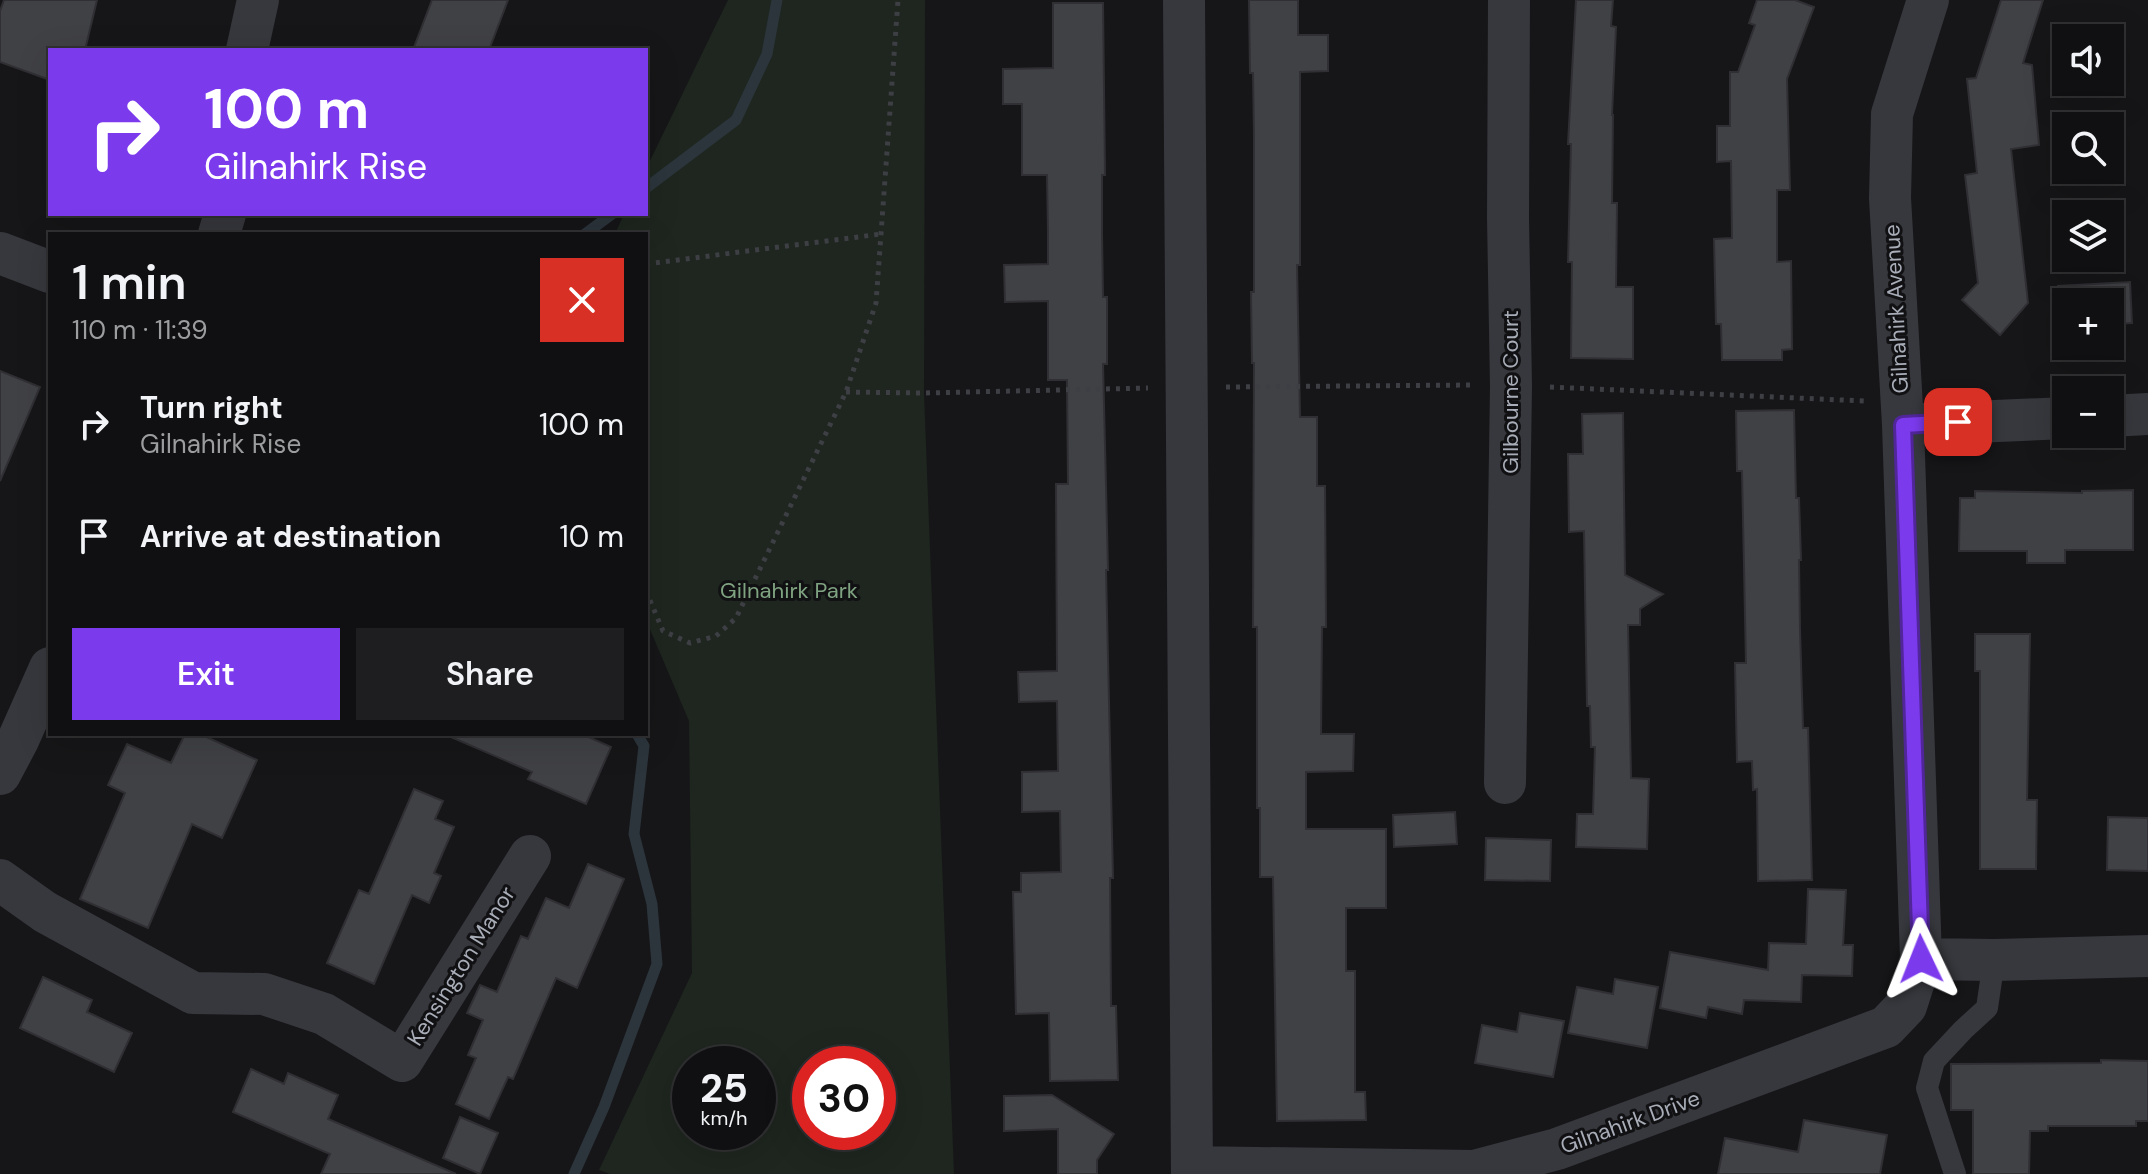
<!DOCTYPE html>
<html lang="en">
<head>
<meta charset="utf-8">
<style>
  :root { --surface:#101012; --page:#1e1e20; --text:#f1f3f6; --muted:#9c9d9f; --line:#303032; --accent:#7c3aed }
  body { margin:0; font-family:"DM Sans",sans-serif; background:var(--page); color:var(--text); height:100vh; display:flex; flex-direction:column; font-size:30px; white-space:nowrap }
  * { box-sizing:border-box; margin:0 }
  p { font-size:26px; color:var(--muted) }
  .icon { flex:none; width:44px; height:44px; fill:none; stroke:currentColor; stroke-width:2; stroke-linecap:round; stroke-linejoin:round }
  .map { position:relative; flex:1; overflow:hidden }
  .drawer { position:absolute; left:48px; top:232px; width:600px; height:504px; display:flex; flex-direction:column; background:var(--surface); border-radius:0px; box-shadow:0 8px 32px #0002,0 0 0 2px var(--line) }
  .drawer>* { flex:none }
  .banner { position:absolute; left:48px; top:48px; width:600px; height:168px; border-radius:0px; box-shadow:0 8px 32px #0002,0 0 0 2px var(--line); background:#7c3aed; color:#fff; overflow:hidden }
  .fabs { position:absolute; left:2052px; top:24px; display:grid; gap:16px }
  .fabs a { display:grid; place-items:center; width:72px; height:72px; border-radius:0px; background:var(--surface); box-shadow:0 8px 32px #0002,0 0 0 2px var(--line); font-size:40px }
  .speed { position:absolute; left:672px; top:1046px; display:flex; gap:16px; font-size:40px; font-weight:700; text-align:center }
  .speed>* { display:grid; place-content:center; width:104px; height:104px; border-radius:50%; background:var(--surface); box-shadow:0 8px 32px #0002,0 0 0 2px var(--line); line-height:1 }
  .speed small { font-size:20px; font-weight:400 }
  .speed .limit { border:12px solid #d22; background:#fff; color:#111 }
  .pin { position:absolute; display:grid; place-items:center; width:68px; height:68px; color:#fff; margin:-34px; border-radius:16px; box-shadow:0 4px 12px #0006 }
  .me { position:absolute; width:88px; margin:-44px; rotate:358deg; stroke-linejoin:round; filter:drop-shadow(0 0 6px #0008) }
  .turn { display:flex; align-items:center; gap:28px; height:168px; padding:0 24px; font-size:36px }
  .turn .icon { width:104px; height:104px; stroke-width:2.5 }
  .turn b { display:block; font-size:56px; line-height:68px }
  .round { display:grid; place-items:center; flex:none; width:84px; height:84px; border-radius:0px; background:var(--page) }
  .head { display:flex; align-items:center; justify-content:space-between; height:136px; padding:0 24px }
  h1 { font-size:48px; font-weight:600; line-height:60px }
  .cta { display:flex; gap:16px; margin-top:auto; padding:16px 24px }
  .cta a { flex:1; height:92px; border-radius:0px; background:var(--accent); color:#fff; font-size:32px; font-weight:600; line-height:92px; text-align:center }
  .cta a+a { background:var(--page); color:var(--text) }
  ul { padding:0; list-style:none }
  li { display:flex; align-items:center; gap:24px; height:112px; padding:0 24px }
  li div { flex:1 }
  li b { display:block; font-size:30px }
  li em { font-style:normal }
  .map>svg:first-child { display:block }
  .green { fill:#1e261f; fill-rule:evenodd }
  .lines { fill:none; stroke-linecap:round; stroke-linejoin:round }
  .stream { stroke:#2c353c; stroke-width:11 }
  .building { fill:#404145; stroke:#303034; stroke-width:2 }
  .path { stroke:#3d3f44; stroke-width:5; stroke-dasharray:4 6; stroke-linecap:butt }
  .lane { stroke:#37383d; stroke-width:22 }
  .street { stroke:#37383d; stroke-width:42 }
  .route-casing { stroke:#51269a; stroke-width:20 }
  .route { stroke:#7c3aed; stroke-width:14 }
  .labels { text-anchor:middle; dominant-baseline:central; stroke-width:6; stroke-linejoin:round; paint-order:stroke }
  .street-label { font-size:22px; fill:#a8adb8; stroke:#111113 }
  .park-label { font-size:22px; fill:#7fa381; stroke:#111113 }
</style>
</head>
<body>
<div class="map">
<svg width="2148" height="1174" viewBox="0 0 2148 1174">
  <rect width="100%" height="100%" fill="#161618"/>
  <!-- green -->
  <path class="green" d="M 728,0 L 925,0 L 924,393 L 954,1174 L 610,1174 L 599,1170 L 692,973 L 689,721 L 646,620 L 646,234 L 615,234 L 624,214 L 646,214 L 646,169 ZM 690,1064 L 758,1064 L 758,1132 L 690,1132 ZM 810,1064 L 878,1064 L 878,1132 L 810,1132 Z"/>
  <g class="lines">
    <!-- stream -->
    <path class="stream" d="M 646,188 L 736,120 L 767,54 L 777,0
      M 585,234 L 612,214
      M 574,1174 L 604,1107 L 657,964 L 652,904 L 634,834 L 644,746 L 637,734"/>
  </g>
  <!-- building -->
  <path class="building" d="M 4,0 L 97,0 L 85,50 L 50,50 L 50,80 L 0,62 L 0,11 Z
    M 432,0 L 508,0 L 489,50 L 413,50 Z
    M 1249,0 L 1298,0 L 1298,35 L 1328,35 L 1328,71 L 1300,72 L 1300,265 L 1297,265 L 1300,417 L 1317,417 L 1317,486 L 1325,486 L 1326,627 L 1322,627 L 1321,734 L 1354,734 L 1353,771 L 1306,772 L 1306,829 L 1386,829 L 1386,908 L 1346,908 L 1346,971 L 1355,971 L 1355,1092 L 1365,1092 L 1366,1120 L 1277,1121 L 1273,877 L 1260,877 L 1260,808 L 1257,808 L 1257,627 L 1253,627 L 1254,363 L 1252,363 L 1251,292 L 1254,292 L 1254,135 L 1253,73 L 1250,73 Z
    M 1576,0 L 1613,0 L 1611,26 L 1616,27 L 1612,115 L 1613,115 L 1612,203 L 1617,203 L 1616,287 L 1633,287 L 1633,359 L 1571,358 L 1572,262 L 1568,262 L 1571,144 L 1568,144 Z
    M 1757,0 L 1795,0 L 1814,7 L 1787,79 L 1790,190 L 1777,190 L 1777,262 L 1791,261 L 1792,349 L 1782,350 L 1782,360 L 1722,360 L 1721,324 L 1716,324 L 1714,239 L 1732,238 L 1731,161 L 1717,162 L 1717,126 L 1730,126 L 1730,72 L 1738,72 L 1755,25 L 1749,23 Z
    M 2001,0 L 2043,0 L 2023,63 L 2032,65 L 2039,145 L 2011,149 L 2028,303 L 2000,335 L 1962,300 L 1978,283 L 1965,175 L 1977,173 L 1967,79 L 1976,78 Z
    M 1053,3 L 1103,3 L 1105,175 L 1102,175 L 1102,232 L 1103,297 L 1107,297 L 1107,364 L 1103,364 L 1108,570 L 1106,570 L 1113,878 L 1110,878 L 1111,1006 L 1116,1006 L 1118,1080 L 1050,1081 L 1049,1013 L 1016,1014 L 1013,892 L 1021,892 L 1021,873 L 1061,872 L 1060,811 L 1022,812 L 1022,772 L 1058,771 L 1057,701 L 1019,702 L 1018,672 L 1057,671 L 1056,484 L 1068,484 L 1067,380 L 1048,380 L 1048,301 L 1005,302 L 1004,265 L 1048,264 L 1048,233 L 1047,175 L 1022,175 L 1022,104 L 1003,104 L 1003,69 L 1053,68 Z
    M 2130,282 L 2132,323 L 2110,324 L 2110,302 L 2066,302 L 2066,326 L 2060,326 L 2058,286 Z
    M 0,371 L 40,387 L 0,481 Z
    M 1794,410 L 1796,498 L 1799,498 L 1801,560 L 1799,560 L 1800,630 L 1803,728 L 1808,728 L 1812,880 L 1758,881 L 1757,789 L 1753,790 L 1752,761 L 1737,762 L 1735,663 L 1746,663 L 1742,471 L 1737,471 L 1736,411 Z
    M 1623,413 L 1625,575 L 1663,594 L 1640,609 L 1640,625 L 1628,625 L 1631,778 L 1649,779 L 1647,849 L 1576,847 L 1577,814 L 1593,814 L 1595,747 L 1591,747 L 1590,706 L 1587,706 L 1584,531 L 1569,532 L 1568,454 L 1583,454 L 1582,414 Z
    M 2133,490 L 2133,550 L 2065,550 L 2065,563 L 2027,563 L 2027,551 L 1959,551 L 1960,498 L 1975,498 L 1975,491 L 2082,493 L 2082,491 Z
    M 1975,634 L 2030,634 L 2027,800 L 2037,800 L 2036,869 L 1980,869 L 1980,671 L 1975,671 Z
    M 185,734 L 200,734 L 257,760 L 222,838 L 192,824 L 148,928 L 80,899 L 125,793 L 108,785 L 127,744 L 171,763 Z
    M 444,734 L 582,734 L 611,747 L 586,804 L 528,779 L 532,772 Z
    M 414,789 L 443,801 L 435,819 L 454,827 L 434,873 L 441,876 L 429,903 L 412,895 L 374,984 L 327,963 L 359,890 L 369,894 Z
    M 1455,812 L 1457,844 L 1394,847 L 1393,815 Z
    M 2108,817 L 2148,818 L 2148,871 L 2107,870 Z
    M 1486,838 L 1551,840 L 1550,881 L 1485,880 Z
    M 588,864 L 624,879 L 577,988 L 556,978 L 513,1079 L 508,1077 L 489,1119 L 456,1104 L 476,1058 L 468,1055 L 483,1020 L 467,1013 L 480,985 L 497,992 L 521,936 L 528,939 L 546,898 L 569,908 Z
    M 1808,889 L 1846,890 L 1843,945 L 1853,945 L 1852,976 L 1802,975 L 1801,1002 L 1744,1000 L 1742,1014 L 1708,1007 L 1706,1018 L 1660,1008 L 1670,952 L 1768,970 L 1769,943 L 1806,944 Z
    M 43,977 L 92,1000 L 87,1012 L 132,1033 L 114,1072 L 20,1028 Z
    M 1615,979 L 1658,987 L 1647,1048 L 1568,1033 L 1577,987 L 1613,994 Z
    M 1520,1013 L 1564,1021 L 1553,1077 L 1475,1063 L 1482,1025 L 1517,1032 Z
    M 2101,1060 L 2148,1061 L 2148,1121 L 2136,1121 L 2136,1126 L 2048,1126 L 2048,1131 L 2030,1131 L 2029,1174 L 1973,1174 L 1973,1110 L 1951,1110 L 1951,1064 L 2101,1063 Z
    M 251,1069 L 284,1084 L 288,1073 L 338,1095 L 328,1119 L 456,1174 L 321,1174 L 330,1154 L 233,1112 Z
    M 1052,1095 L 1114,1134 L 1097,1160 L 1097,1174 L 1058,1174 L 1058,1129 L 1004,1131 L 1004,1096 Z
    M 460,1117 L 498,1133 L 480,1174 L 443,1158 Z
    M 1804,1120 L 1887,1135 L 1880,1174 L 1718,1174 L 1725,1138 L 1798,1152 Z"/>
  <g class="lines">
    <!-- path -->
    <path class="path" d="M 646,264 L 881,234
      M 1226,387 L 1472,385
      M 1550,387 L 1864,401
      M 846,392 L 924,393 L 1148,388
      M 646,591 L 663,631 L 690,643 L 716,636 L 736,618 L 846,392 L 876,303 L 898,0"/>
    <!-- lane -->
    <path class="lane" d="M 1955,1174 L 1927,1088 L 1934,1061 L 1963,1030 L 1987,1008 L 1994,960"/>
    <!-- street -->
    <path class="street" d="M 1184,0 L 1192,1174
      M 247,50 L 258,0
      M 219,234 L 225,214
      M 0,253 L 50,272
      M 2110,416 L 2148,414
      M 1903,425 L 2066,418
      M 0,774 L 18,740 L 50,668
      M 1505,783 L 1511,386 L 1508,218 L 1509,0
      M 0,880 L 45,912 L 193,993 L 264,994 L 324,1014 L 402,1061 L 530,856
      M 1921,959 L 1994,960 L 2148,956
      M 1192,1167 L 1474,1171 L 1557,1149 L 1886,1027 L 1906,1006 L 1921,959 L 1903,425 L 1890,198 L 1892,114 L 1928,0"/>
  </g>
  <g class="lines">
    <!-- route casing -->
    <g class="route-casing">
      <path id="route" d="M 1921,959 L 1903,425 L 1958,422"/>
    </g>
    <!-- route -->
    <use href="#route" class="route"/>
  </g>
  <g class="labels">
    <!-- street labels -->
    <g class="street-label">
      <text transform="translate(1896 309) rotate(-93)">Gilnahirk Avenue</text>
      <text transform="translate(1510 392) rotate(-90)">Gilbourne Court</text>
      <text transform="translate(461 966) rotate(-58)">Kensington Manor</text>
      <text transform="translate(1630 1122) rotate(-20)">Gilnahirk Drive</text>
    </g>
    <!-- park labels -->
    <g class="park-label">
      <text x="789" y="590">Gilnahirk Park</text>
    </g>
  </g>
</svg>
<div class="fabs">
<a><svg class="icon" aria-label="sound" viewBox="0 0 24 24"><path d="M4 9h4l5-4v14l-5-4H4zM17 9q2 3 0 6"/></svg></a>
<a><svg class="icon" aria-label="search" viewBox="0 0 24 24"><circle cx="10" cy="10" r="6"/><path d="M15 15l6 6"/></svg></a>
<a><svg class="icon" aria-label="layers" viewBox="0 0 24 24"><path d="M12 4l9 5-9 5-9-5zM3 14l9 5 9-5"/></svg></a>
<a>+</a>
<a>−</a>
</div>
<div class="speed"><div>25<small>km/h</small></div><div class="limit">30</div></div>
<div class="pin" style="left:1958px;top:422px;background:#d93025"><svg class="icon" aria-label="arrive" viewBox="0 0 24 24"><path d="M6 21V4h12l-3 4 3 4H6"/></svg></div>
<svg class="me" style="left:1921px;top:959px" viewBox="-20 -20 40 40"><path d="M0-17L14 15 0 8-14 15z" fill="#7c3aed" stroke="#fff" stroke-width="4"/></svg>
<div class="banner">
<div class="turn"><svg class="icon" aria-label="right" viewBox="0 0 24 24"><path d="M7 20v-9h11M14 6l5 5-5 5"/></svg><div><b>100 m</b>Gilnahirk Rise</div></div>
</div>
<section class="drawer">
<div class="head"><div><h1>1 min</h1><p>110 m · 11:39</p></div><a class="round" style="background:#d93025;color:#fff"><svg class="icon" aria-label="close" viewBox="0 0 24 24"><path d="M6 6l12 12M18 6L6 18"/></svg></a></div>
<ul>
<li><svg class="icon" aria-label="right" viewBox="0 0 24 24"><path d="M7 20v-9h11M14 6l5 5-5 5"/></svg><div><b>Turn right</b><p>Gilnahirk Rise</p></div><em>100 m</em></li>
<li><svg class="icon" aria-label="arrive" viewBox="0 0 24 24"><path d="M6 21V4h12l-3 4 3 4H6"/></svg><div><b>Arrive at destination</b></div><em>10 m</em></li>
</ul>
<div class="cta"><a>Exit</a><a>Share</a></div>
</section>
</div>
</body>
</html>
